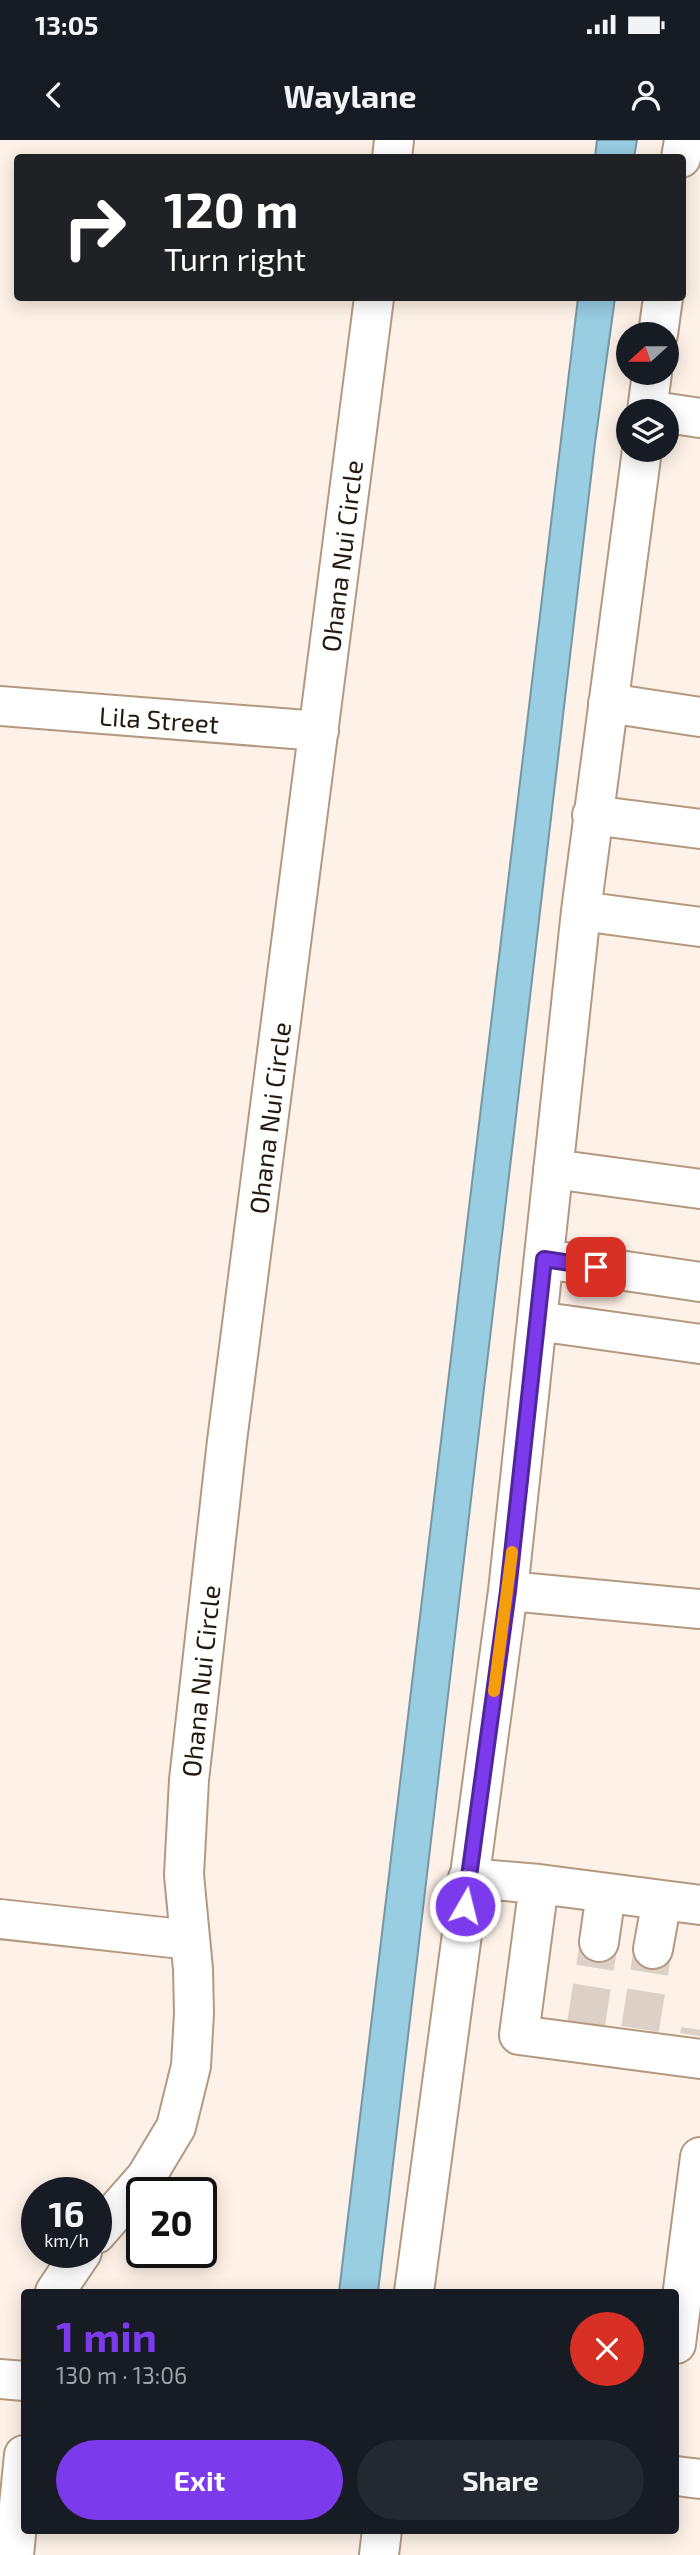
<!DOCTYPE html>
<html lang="en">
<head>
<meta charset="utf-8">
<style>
  :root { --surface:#171b24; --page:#242831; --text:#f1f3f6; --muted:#9ea1a6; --accent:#7c3aed }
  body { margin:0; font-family:"Exo 2",sans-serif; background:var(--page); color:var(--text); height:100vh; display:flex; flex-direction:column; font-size:26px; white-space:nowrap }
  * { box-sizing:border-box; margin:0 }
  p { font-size:23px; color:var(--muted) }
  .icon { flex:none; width:38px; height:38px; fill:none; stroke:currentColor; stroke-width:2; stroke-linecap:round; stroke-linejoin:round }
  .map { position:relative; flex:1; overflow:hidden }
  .drawer { position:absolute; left:21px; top:2149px; width:658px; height:245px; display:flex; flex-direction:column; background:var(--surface); border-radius:7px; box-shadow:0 4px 18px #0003 }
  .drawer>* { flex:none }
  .top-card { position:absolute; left:14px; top:14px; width:672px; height:147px; border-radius:7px; box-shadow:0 4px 18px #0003; background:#202124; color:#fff; overflow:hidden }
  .needle { width:46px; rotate:249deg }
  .fabs { position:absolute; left:616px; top:182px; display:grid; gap:14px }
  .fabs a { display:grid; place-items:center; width:63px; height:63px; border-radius:50%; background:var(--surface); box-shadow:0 4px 18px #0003; font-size:35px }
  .speed { position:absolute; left:21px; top:2037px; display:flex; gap:14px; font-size:35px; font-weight:700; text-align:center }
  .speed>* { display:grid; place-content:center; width:91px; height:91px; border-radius:50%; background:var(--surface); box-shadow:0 4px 18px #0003; line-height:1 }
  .speed small { font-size:18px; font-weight:400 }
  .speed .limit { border:4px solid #111; border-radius:10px; background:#fff; color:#111 }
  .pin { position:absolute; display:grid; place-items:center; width:60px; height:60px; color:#fff; margin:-30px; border-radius:14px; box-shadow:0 4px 10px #0006 }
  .me { position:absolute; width:77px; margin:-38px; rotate:8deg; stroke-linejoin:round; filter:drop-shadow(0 0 5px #0008) }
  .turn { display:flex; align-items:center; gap:24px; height:147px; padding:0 35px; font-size:32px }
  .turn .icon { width:91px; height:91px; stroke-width:2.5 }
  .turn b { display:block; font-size:49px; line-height:60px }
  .round { display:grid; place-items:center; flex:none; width:74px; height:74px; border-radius:37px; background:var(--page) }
  .head { display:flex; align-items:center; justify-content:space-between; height:119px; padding:0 35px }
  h1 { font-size:42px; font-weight:700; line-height:52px; color:var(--accent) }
  .primary-button { display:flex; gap:14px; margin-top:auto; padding:14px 35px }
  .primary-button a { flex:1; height:80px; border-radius:42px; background:var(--accent); color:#fff; font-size:28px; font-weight:700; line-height:80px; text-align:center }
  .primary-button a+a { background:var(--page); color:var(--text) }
  .status { display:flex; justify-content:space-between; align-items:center; height:49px; padding:0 35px; background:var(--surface); direction:ltr }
  .status svg { height:19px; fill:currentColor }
  header { display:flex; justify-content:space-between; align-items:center; height:91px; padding:0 35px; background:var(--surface); font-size:32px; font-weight:700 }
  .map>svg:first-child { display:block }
  .water { fill:#98cde2; stroke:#7597a3; stroke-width:2 }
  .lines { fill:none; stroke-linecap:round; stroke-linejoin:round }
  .minor-tunnel { stroke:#ddd1c7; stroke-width:38; stroke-dasharray:38 19; stroke-linecap:butt }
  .minor-casing { stroke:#b49980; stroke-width:42 }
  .minor { stroke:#fff; stroke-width:38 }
  .route-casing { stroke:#51269a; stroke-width:18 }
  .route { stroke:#7c3aed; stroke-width:12 }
  .slow { stroke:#f59e0b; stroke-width:12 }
  .labels { text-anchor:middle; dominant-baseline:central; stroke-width:5; stroke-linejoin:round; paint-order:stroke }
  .street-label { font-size:26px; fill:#23190f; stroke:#fff }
</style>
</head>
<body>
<div class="status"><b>13:05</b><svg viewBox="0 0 49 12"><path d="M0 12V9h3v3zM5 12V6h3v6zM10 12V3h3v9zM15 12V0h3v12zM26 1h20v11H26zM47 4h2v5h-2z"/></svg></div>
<header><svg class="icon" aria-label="back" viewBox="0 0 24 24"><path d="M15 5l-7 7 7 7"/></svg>Waylane<svg class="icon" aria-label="person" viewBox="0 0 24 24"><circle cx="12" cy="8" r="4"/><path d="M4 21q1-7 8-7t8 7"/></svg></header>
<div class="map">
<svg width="700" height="2415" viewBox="0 0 700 2415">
  <rect width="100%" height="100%" fill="#fef2e8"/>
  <!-- water -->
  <path class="water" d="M 597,0 L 637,0 L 634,17 L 595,17 Z
    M 578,158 L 615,158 L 595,303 L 378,2152 L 339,2152 Z"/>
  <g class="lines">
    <!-- minor-tunnel -->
    <path class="minor-tunnel" d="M 586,1884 L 599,1802
      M 640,1889 L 653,1809
      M 699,1896 L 700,1890"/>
    <!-- minor casing -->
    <g class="minor-casing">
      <path id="minor" d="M 392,18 L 394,0
        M 681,18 L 684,0
        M 658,194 L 663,158
        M 647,271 L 652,233
        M 667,273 L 700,278
        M 608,563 L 700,577
        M 0,566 L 319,591
        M 592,675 L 700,689
        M 581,771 L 700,787
        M 553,1029 L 700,1049
        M 544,1119 L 700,1142
        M 537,1181 L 700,1204
        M 508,1451 L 581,771 L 642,310
        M 468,1738 L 539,1744
        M 700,1765 L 539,1744 L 519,1895 L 700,1919
        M 0,1779 L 190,1800
        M 599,1802 L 606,1753
        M 653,1809 L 662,1760
        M 96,2094 L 146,2037 L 176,1987 L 191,1926 L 194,1873 L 193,1829 L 184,1735 L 189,1640 L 227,1301 L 374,158
        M 55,2152 L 82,2112
        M 414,2152 L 508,1451 L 700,1469
        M 676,2204 L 700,2017
        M 0,2239 L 24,2241
        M 676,2336 L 700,2339
        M 14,2415 L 24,2315
        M 379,2415 L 382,2390"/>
    </g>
    <!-- minor -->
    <use href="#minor" class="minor"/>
  </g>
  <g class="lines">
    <!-- route casing -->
    <g class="route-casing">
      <path id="route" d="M 465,1766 L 508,1451 L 544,1119 L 596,1127"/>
    </g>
    <!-- route -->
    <use href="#route" class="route"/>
    <!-- slow -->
    <path class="slow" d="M 494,1551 L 512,1412"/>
  </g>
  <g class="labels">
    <!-- street labels -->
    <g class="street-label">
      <text transform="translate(341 416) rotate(-83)">Ohana Nui Circle</text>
      <text transform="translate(159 579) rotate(4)">Lila Street</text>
      <text transform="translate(269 978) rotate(-83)">Ohana Nui Circle</text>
      <text transform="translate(200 1541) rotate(-84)">Ohana Nui Circle</text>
    </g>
  </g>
</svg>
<div class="fabs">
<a><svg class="needle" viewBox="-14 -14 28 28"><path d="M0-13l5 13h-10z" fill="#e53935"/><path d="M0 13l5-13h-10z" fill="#9ea1a6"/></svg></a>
<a><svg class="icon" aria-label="layers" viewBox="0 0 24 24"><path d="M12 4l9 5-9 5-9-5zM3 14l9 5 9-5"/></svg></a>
</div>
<div class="speed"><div>16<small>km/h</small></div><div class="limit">20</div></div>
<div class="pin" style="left:596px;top:1127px;background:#d93025"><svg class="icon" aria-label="arrive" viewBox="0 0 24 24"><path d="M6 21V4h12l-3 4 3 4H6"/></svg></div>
<svg class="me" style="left:465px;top:1766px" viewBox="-20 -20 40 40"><circle r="17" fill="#7c3aed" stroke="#fff" stroke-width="3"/><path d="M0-11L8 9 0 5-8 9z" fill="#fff"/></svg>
<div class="top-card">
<div class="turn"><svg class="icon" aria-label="right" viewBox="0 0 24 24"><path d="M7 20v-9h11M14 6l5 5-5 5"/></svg><div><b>120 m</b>Turn right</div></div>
</div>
<section class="drawer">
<div class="head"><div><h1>1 min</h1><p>130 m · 13:06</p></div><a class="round" style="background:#d93025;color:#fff"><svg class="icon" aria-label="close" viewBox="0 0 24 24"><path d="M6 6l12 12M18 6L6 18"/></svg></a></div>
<div class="primary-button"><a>Exit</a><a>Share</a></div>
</section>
</div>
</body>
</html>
